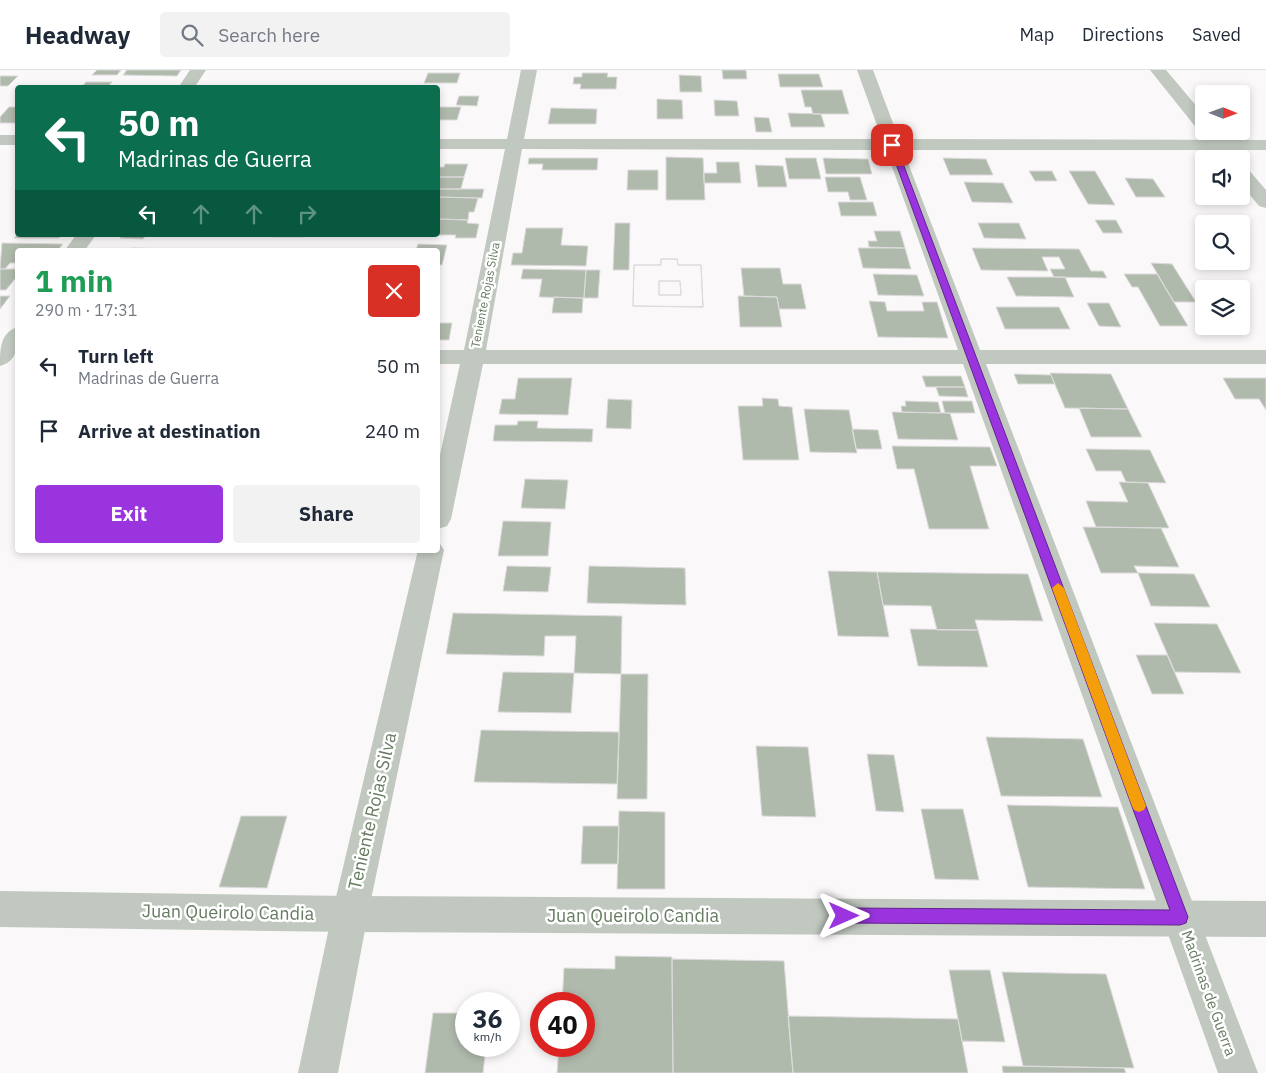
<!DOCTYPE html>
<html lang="en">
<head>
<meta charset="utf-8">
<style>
  :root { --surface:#fff; --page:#f2f2f3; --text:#1f2937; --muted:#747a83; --line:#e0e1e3; --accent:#9a34de }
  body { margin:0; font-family:"IBM Plex Sans",sans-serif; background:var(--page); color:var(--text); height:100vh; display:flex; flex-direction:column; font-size:19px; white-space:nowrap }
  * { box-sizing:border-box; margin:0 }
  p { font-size:16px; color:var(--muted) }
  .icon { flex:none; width:28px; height:28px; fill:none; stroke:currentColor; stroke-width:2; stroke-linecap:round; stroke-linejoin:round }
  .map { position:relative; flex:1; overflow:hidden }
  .drawer { position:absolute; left:15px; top:178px; width:425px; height:305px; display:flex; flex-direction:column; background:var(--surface); border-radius:5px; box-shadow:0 2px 8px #0003 }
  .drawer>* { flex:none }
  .top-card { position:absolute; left:15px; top:15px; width:425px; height:152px; border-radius:5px; box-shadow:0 2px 8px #0003; background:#0b6e4f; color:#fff; overflow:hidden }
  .needle { width:32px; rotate:91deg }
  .tools { position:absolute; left:1195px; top:15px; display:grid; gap:10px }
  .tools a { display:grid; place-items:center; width:55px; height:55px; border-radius:5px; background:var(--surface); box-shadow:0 2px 8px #0003; font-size:25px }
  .speed { position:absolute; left:455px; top:922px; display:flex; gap:10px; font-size:25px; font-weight:700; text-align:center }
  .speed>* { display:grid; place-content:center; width:65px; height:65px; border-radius:50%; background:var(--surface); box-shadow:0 2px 8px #0003; line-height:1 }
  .speed small { font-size:12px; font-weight:400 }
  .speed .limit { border:8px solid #d22; background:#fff; color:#111 }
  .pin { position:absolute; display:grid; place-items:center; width:42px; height:42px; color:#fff; margin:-21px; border-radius:10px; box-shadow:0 2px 8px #0006 }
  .me { position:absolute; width:55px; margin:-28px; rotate:90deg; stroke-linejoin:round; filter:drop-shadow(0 0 4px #0008) }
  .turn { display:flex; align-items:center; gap:18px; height:105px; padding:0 20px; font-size:22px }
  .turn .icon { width:65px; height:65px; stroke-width:2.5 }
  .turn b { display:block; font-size:35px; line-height:42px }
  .lanes { display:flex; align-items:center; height:48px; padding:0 20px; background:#0003; justify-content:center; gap:25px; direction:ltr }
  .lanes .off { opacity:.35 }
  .round { display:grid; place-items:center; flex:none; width:52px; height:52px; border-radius:5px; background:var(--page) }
  .summary { display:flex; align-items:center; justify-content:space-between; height:85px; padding:0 20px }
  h1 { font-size:30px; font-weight:700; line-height:38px; color:#1e9e55 }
  .button { display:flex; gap:10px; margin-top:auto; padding:10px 20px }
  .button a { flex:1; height:58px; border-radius:5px; background:var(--accent); color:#fff; font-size:20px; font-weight:700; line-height:58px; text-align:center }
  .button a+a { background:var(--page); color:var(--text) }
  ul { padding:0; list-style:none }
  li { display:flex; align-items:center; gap:15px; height:65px; padding:0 20px }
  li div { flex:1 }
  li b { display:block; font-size:19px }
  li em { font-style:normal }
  header { display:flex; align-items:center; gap:30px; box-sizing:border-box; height:70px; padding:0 25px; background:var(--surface); border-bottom:1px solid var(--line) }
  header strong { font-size:24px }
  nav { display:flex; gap:28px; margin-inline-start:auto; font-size:18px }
  .search { width:350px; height:45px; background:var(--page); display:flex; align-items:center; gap:12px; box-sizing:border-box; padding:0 18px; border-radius:5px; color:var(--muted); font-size:19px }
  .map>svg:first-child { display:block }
  .building { fill:#b0baac; stroke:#dcdadb; fill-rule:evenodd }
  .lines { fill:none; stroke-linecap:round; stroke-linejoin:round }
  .minor { fill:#c0c8bf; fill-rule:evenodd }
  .tertiary { fill:#c0c8bf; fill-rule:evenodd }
  .route { fill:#9a34de; stroke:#642290 }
  .slow { fill:#f59e0b }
  .labels { text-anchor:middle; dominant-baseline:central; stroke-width:5; stroke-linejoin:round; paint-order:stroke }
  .far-street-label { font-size:12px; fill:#667c61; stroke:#fff }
  .street-label { font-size:15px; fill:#667c61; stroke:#fff }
  .near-street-label { font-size:18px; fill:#667c61; stroke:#fff }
</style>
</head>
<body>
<header>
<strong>Headway</strong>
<div class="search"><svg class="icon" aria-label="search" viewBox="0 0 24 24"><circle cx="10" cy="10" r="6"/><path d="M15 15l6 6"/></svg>Search here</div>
<nav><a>Map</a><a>Directions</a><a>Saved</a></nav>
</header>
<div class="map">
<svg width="1266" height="1003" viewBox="0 0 1266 1003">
  <rect width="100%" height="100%" fill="#faf8f9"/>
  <!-- building -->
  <path class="building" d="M 97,0 L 121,0 L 117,5 L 92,5 Z
    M 127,0 L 181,0 L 177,6 L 123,5 Z
    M 722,0 L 746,0 L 747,9 L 723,9 Z
    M 428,3 L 460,3 L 457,13 L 424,13 Z
    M 582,3 L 608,3 L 607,7 L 617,7 L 616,19 L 580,19 L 581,14 L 573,14 L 574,7 L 582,7 Z
    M 778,4 L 819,4 L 823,17 L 780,17 Z
    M 679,5 L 701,6 L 702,22 L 680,22 Z
    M 0,6 L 18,6 L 8,16 L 0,16 Z
    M 86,12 L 112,12 L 107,18 L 81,18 Z
    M 801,20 L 842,20 L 849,44 L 813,44 L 811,37 L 805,37 Z
    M 459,26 L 479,26 L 477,36 L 456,35 Z
    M 657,29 L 682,30 L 683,49 L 657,49 Z
    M 714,30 L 737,31 L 739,46 L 715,46 Z
    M 9,37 L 18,37 L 18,53 L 0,53 L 0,47 Z
    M 438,37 L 461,37 L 457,50 L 438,50 Z
    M 551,38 L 597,39 L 596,54 L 548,54 Z
    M 788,43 L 821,44 L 825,57 L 791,57 Z
    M 754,47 L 769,48 L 772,62 L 756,62 Z
    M 666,87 L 703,88 L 705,130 L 666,130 Z
    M 529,88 L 598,88 L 597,100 L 542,100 L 543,94 L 528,94 Z
    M 785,88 L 816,88 L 821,109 L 789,109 Z
    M 823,88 L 868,89 L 872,104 L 826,104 Z
    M 943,88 L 986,89 L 993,105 L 950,105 Z
    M 716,92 L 739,92 L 741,113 L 704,113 L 704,103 L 717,103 Z
    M 445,94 L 468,94 L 464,107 L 438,107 L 438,97 L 444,97 Z
    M 755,95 L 783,96 L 787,117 L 758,117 Z
    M 628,100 L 658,100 L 658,120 L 627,120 Z
    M 1029,101 L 1052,101 L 1057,111 L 1035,111 Z
    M 1069,101 L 1095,101 L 1115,135 L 1088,134 Z
    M 438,107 L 464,107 L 461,119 L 438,119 Z
    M 825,107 L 860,107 L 867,130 L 850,130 L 848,122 L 828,122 Z
    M 1125,108 L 1153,109 L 1165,127 L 1136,127 Z
    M 964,112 L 1003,113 L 1013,133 L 972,132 Z
    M 438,119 L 484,119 L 482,128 L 438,127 Z
    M 438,127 L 478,128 L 474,142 L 469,142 L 468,150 L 438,149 Z
    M 838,132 L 873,132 L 877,146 L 841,146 Z
    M 438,149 L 468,150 L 467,153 L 479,154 L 476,168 L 455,168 L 456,165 L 438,165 Z
    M 1095,150 L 1116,150 L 1123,163 L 1103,163 Z
    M 615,153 L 630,153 L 629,200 L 613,200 Z
    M 978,153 L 1019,153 L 1026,169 L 984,168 Z
    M 526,158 L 563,158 L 561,175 L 588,176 L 586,196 L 511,195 L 513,183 L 522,183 Z
    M 874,161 L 900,161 L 905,178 L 869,177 L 868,171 L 877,171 Z
    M 18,164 L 18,165 L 61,165 L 59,168 L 14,168 Z
    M 122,165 L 146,165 L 143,169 L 120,168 Z
    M 272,165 L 305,165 L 304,167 L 271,167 Z
    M 2,173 L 63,174 L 58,180 L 18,180 L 18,193 L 10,193 L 5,199 L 0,199 Z
    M 418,174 L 447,175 L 442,195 L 438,195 L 438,180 L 416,180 Z
    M 131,178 L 176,179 L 129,180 Z
    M 858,178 L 905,178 L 911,199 L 863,198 Z
    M 972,178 L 1079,179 L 1091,201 L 1103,201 L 1107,208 L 1054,207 L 1050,199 L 1065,199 L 1059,187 L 1042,187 L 1048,201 L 981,200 Z
    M 661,189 L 677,189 L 678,195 L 701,195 L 703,237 L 633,236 L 634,195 L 661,195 ZM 659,211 L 680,211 L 681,225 L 659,225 Z
    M 661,189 L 677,189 L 678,195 L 701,195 L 703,237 L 633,236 L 634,195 L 661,195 Z
    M 1151,193 L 1172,194 L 1196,232 L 1174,232 Z
    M 741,198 L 780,198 L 783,214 L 801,214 L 806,239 L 779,239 L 777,227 L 744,226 Z
    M 0,199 L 18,199 L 18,205 L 6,220 L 0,220 Z
    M 523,199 L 586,200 L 584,228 L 539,227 L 542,209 L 521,209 Z
    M 586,200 L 600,200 L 598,228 L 584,228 Z
    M 873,204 L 917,205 L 924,226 L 878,225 Z
    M 1124,204 L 1157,204 L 1188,256 L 1160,256 L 1138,217 L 1132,217 Z
    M 1007,207 L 1065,207 L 1074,227 L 1016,226 Z
    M 659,211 L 680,211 L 681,225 L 659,225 Z
    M 0,226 L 10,226 L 0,239 Z
    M 738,226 L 777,227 L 782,257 L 740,257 Z
    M 554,227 L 583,228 L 582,243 L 552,243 Z
    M 869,231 L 885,232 L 887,241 L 924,241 L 922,232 L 937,232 L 948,268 L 878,267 Z
    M 1087,233 L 1109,233 L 1121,257 L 1099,256 Z
    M 996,237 L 1059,237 L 1070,259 L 1005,259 Z
    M 438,253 L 452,253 L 449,270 L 438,270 Z
    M 1050,303 L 1111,304 L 1128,339 L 1065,338 Z
    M 1014,304 L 1051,305 L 1055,314 L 1018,314 Z
    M 922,306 L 961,306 L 965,317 L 926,317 Z
    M 518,308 L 572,308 L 568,345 L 499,344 L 502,329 L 515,329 Z
    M 1223,308 L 1266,308 L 1266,340 L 1259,329 L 1235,329 Z
    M 936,317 L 965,317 L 968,327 L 939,326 Z
    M 762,328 L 778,329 L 779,336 L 792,337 L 799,390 L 743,390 L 738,336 L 763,336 Z
    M 608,329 L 632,330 L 631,359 L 606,358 Z
    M 905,331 L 938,332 L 941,343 L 902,342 L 901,336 L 906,336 Z
    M 942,331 L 972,331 L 975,343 L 945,343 Z
    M 1079,338 L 1128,339 L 1142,367 L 1091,367 Z
    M 804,339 L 849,340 L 857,383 L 810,382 Z
    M 892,342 L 950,343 L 958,370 L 898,369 Z
    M 518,351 L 538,351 L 537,358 L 593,359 L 592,372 L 493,371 L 495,355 L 517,355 Z
    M 852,359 L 878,360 L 882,379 L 856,379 Z
    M 892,376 L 990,377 L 997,396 L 970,396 L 989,459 L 929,459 L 914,399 L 897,399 Z
    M 1086,379 L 1150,380 L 1166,413 L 1126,412 L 1121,401 L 1096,401 Z
    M 525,409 L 568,410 L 565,439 L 521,438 Z
    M 1119,412 L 1148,413 L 1169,458 L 1096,457 L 1086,431 L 1128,432 Z
    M 503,451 L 551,452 L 548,486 L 498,486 Z
    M 1083,457 L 1161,458 L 1179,497 L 1134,496 L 1138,503 L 1101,503 Z
    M 507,496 L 551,497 L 548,522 L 503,521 Z
    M 589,496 L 685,498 L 686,535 L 587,533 Z
    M 828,501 L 877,502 L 889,567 L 838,566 Z
    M 877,502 L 1028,504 L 1043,551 L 975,550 L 978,560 L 937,560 L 931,536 L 883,535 Z
    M 1138,503 L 1194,504 L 1210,537 L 1151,536 Z
    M 453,543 L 622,546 L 621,604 L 574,603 L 576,566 L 545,566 L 544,586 L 446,584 Z
    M 1154,553 L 1217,554 L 1241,603 L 1175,602 Z
    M 910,559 L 978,560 L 988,597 L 918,596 Z
    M 1136,585 L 1167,585 L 1184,624 L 1152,624 Z
    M 503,602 L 574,603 L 571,643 L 498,642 Z
    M 621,604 L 648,604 L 647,729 L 617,729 Z
    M 481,660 L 619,662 L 617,714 L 474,712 Z
    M 986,667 L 1083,669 L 1102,727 L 1001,726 Z
    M 756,676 L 808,677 L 816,747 L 762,746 Z
    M 867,684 L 894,685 L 904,742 L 876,741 Z
    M 1007,735 L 1118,737 L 1145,819 L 1028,817 Z
    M 921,739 L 963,739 L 979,810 L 935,809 Z
    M 619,741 L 665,742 L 665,819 L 617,819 Z
    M 241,746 L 287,746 L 267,818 L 219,817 Z
    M 583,756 L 619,756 L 618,794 L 581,794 Z
    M 615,886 L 672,887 L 673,1003 L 557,1003 L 559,976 L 584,976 L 584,934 L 562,934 L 564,898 L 615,899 Z
    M 672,889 L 784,891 L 793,1003 L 673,1003 Z
    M 949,900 L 990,900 L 1005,972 L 962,971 Z
    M 1002,902 L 1106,904 L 1134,998 L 1023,996 Z
    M 433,943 L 466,943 L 466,976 L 486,976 L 483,1003 L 425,1003 Z
    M 788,946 L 958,949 L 968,1003 L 793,1003 Z
    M 1002,996 L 1124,998 L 1126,1003 L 1003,1003 Z"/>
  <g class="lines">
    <!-- minor -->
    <path class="minor" d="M 190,0 L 206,0 L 194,18 L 178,18 Z
      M 521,0 L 537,0 L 524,69 L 882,69 L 857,0 L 873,0 L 899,69 L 1266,70 L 1266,80 L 903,80 L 980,280 L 1266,280 L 1266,294 L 986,294 L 1258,1003 L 1218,1003 L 963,294 L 483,294 L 451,449 L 447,456 L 438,459 L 438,394 L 460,294 L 438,294 L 438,280 L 464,280 L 505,79 L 438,79 L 438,69 L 507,69 ZM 522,79 L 886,80 L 958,280 L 486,280 Z
      M 1150,0 L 1166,0 L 1204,45 L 1204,61 L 1198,60 Z
      M 0,65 L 18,65 L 18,75 L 0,75 Z
      M 1241,97 L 1247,98 L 1266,120 L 1266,138 L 1259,136 L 1241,114 Z
      M 76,165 L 96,165 L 85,180 L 65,180 Z
      M 18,257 C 18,274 19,291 0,296 C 0,280 0,262 18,257 Z
      M 438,471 L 444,480 L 368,844 L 338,1003 L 298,1003 L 332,844 L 418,480 L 438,480 Z"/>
    <!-- tertiary -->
    <path class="tertiary" d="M 0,821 L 350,826 L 1266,831 L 1266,867 L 350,862 L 0,857 Z"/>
  </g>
  <!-- route -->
  <path class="route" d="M 892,73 L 896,75 L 1188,847 L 1186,853 L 1180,855 L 844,853 L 839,851 L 837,846 L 839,841 L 844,838 L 1170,840 L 889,75 Z"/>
  <!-- slow -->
  <path class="slow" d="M 1058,513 L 1064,518 L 1146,736 L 1144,740 L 1139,742 L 1134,740 L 1132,736 L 1052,518 Z"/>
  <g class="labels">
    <!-- far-street labels -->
    <g class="far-street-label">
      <text transform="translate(485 225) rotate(-79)">Teniente Rojas Silva</text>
    </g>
    <!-- street labels -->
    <g class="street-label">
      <text transform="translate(1209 923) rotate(70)">Madrinas de Guerra</text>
    </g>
    <!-- near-street labels -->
    <g class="near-street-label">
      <text transform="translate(372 741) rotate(-77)">Teniente Rojas Silva</text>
      <text transform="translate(228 842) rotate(1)">Juan Queirolo Candia</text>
      <text x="633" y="845">Juan Queirolo Candia</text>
    </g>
  </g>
</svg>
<div class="tools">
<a><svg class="needle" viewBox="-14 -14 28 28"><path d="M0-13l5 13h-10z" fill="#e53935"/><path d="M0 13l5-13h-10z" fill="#747a83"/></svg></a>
<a><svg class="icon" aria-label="sound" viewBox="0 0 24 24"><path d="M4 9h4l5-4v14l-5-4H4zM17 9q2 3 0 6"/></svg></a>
<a><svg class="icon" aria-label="search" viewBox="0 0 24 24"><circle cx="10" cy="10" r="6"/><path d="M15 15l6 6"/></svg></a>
<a><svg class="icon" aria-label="layers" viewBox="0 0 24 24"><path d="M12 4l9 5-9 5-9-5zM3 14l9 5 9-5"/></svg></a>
</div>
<div class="speed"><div>36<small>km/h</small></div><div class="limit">40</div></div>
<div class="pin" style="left:892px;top:75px;background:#d93025"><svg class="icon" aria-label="arrive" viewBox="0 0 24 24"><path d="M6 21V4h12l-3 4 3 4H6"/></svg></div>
<svg class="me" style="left:844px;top:846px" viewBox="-20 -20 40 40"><path d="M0-17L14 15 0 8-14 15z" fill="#9a34de" stroke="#fff" stroke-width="4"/></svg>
<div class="top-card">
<div class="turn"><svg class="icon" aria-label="left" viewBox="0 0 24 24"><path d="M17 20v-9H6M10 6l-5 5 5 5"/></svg><div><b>50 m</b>Madrinas de Guerra</div></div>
<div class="lanes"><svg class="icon" aria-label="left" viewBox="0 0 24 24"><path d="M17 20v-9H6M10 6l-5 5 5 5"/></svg><svg class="icon off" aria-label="ahead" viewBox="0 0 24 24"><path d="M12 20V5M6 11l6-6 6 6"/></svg><svg class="icon off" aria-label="ahead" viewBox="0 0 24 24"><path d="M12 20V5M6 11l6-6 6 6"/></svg><svg class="icon off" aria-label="right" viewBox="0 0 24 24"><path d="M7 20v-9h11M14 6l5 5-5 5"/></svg></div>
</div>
<section class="drawer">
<div class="summary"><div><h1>1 min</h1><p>290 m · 17:31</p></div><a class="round" style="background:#d93025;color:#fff"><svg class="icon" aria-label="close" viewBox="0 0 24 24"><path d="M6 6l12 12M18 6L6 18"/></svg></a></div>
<ul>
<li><svg class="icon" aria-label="left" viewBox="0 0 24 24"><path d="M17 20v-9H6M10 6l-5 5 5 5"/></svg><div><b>Turn left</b><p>Madrinas de Guerra</p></div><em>50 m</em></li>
<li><svg class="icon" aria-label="arrive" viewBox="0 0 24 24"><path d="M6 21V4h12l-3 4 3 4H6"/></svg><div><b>Arrive at destination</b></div><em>240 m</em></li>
</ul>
<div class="button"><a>Exit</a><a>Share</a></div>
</section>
</div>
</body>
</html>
